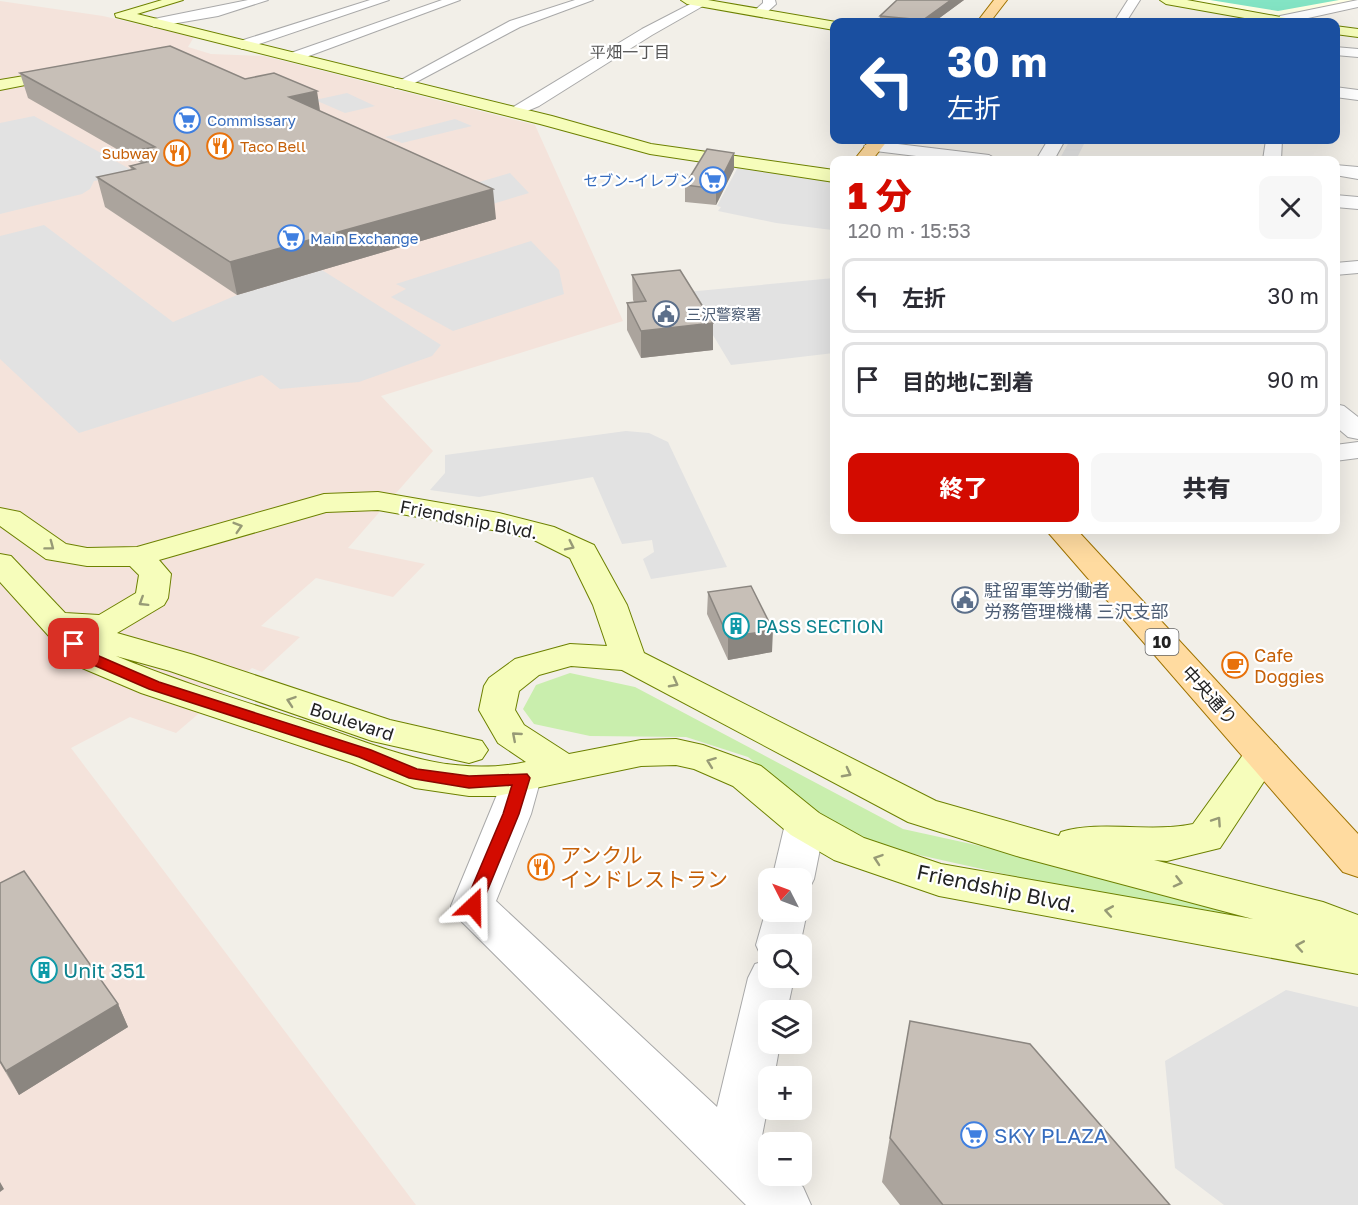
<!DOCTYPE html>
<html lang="ja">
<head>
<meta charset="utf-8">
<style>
  :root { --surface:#fff; --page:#f7f7f7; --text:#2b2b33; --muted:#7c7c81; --line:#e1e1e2; --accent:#d30b00 }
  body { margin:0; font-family:"Golos Text","Noto Sans JP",sans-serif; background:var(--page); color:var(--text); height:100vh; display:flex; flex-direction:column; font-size:22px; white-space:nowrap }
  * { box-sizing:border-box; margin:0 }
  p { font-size:20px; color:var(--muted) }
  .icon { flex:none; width:33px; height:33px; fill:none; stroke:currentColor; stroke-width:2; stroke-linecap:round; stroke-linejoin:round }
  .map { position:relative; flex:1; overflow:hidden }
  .panel { position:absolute; left:830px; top:156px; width:510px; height:378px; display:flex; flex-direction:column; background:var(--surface); border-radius:12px; box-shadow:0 6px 24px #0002 }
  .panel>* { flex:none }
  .hud { position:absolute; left:830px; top:18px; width:510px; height:126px; border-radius:12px; box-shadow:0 6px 24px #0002; background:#1a4fa0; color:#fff; overflow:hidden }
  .needle { width:39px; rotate:312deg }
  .tools { position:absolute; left:758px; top:868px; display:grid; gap:12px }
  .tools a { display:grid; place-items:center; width:54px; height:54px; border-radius:12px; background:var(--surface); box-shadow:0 6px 24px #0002; font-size:30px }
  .pin { position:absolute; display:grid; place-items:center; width:51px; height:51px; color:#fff; margin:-26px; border-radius:12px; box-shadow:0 3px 9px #0006 }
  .me { position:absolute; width:66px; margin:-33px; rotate:23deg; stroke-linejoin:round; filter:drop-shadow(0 0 4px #0008) }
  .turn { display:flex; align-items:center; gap:21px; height:126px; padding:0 18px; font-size:27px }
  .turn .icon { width:78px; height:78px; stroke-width:2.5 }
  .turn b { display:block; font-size:42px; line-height:51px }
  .round { display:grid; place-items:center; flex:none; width:63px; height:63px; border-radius:12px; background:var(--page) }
  .headline { display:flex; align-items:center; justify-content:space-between; height:102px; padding:0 18px }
  h1 { font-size:36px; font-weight:800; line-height:45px; color:var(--accent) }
  .cta { display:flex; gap:12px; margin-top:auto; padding:12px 18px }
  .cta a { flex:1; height:69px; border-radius:12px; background:var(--accent); color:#fff; font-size:24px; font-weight:800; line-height:69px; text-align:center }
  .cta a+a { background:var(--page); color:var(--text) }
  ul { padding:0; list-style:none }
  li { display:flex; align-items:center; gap:18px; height:75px; margin:0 12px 9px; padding:0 6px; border:3px solid var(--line); border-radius:12px }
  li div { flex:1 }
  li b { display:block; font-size:22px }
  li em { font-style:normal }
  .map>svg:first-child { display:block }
  .education { fill:#feffe4 }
  .military { fill:#f4e3db }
  .grass { fill:#c9eead }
  .pitch { fill:#83e4c4 }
  .parking { fill:#e2e2e2 }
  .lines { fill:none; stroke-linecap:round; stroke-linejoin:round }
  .street-casing { stroke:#a9a9a9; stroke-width:2 }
  .secondary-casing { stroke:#6d8100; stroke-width:2 }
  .primary-casing { stroke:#9f7300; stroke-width:2 }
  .street { fill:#fff; fill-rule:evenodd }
  .secondary { fill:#f6fdbb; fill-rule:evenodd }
  .primary { fill:#ffdba0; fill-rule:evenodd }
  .wall { fill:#aba49d }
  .shaded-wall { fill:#8b8680 }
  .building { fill:#c7bfb7; stroke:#8b8680; stroke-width:1.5 }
  .oneway { stroke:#979a76 }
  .route { fill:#d30b00; stroke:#890700; stroke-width:1.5 }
  .labels { text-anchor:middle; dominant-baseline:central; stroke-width:4.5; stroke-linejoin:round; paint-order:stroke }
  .far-shop-label { font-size:15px; fill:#366cbe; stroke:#fff; text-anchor:start }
  .far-food-label { font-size:15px; fill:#c56008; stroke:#fff; text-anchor:start }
  .far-service-label { font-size:15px; fill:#4e5e75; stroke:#fff; text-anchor:start }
  .far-neighbourhood-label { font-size:16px; fill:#555; stroke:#fff }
  .shield { fill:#fff; stroke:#646464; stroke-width:1.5 }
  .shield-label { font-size:16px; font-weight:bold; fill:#222 }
  .street-label { font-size:18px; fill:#222; stroke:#fff }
  .service-label { font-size:18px; fill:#4e5e75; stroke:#fff; text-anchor:start }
  .culture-label { font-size:18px; fill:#0d838f; stroke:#fff; text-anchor:start }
  .food-label { font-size:18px; fill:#c56008; stroke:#fff; text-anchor:start }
  .near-food-label { font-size:21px; fill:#c56008; stroke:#fff; text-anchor:start }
  .near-street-label { font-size:21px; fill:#222; stroke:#fff }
  .near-culture-label { font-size:21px; fill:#0d838f; stroke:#fff; text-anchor:start }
  .near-shop-label { font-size:21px; fill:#366cbe; stroke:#fff; text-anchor:start }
</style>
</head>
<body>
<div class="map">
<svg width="1358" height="1205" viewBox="0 0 1358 1205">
  <rect width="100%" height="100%" fill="#f2efe8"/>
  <!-- education -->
  <path class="education" d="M 1190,0 L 1358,0 L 1279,16 Z"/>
  <!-- military -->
  <path class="military" d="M 0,1 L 103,16 L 194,37 L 188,47 L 211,54 L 264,56 L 535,125 L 623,321 L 381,396 L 433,451 L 348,548 L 425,564 L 393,597 L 316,578 L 261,626 L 300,637 L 262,672 L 252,668 L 176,733 L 130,717 L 71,748 L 416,1205 L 0,1205 Z"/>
  <!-- grass -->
  <path class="grass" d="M 570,673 L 635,687 L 903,829 L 1067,865 L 1260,913 L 1261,923 L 1032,880 L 883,847 L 824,818 L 748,757 L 686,737 L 590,736 L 534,724 L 523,709 L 536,685 Z"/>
  <!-- pitch -->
  <path class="pitch" d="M 1210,0 L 1339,0 L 1278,11 Z"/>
  <!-- parking -->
  <path class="parking" d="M 347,93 L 375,106 L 345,113 L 315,100 Z
    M 34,116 L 139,174 L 94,181 L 90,189 L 82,194 L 0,214 L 0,123 Z
    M 455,119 L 472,126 L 402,143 L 385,137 Z
    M 1070,140 L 1086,140 L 1076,160 L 1059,160 Z
    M 738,167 L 834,181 L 830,209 L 832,230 L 776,223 L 718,211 L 721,207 L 717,206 Z
    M 510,173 L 529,193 L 486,206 L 452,190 Z
    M 44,225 L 173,322 L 237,295 L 322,270 L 441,345 L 432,356 L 359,382 L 280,389 L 262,375 L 79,433 L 0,359 L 0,236 Z
    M 531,241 L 559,270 L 564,294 L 453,331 L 391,297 L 406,289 L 396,284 Z
    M 834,278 L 834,353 L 731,365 L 687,292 Z
    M 626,431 L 649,433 L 668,442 L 727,567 L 651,579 L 643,559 L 654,552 L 652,540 L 622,544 L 593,477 L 479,497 L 430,490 L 445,473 L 445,455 Z
    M 1286,990 L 1358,1007 L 1358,1205 L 1224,1205 L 1175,1168 L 1165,1061 Z"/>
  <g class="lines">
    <!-- street casing -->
    <g class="street-casing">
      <path id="street" d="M 248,0 L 268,0 L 218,16 L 154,27 L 147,23 L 154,19 Z
        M 370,0 L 389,0 L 247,48 L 242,49 L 235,45 L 237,42 Z
        M 442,0 L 460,0 L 298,60 L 293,61 L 286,57 L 288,54 Z
        M 575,0 L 593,0 L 520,27 L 405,88 L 395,88 L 392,85 L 510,21 Z
        M 698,0 L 710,2 L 652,35 L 539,106 L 513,117 L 505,112 L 642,29 Z
        M 763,0 L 775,0 L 776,4 L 765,14 L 755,14 L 754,11 L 763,3 Z
        M 1128,0 L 1140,0 L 1126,22 L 1114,22 Z
        M 1358,0 L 1358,7 L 1290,22 L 1277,22 L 1280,16 Z
        M 1335,47 L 1358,49 L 1358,57 L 1335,55 Z
        M 1335,87 L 1358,90 L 1358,100 L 1335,97 Z
        M 1048,140 L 1065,140 L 1054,160 L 1036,160 Z
        M 1266,140 L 1282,140 L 1281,160 L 1263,160 Z
        M 873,141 L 989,155 L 998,160 L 949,160 L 867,150 L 864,146 Z
        M 1335,165 L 1358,167 L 1358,179 L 1335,175 Z
        M 1335,195 L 1358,197 L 1358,209 L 1335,207 Z
        M 1358,261 L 1358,273 L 1335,275 L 1335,263 Z
        M 1335,404 L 1344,406 L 1358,417 L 1358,439 L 1348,437 L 1335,426 Z
        M 1358,442 L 1358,458 L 1335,461 L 1335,445 Z
        M 522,764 L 536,768 L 541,778 L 531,814 L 496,901 L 717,1107 L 748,978 L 755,964 L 768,960 L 768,978 L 794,978 L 787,1011 L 768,1011 L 768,1044 L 780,1044 L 774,1077 L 768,1077 L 768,1105 L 760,1146 L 768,1154 L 768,1176 L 792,1176 L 803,1187 L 811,1205 L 746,1205 L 458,918 L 451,906 L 508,768 Z
        M 805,809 L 819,813 L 825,824 L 814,879 L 808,891 L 801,893 L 801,879 L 772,879 L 785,824 L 791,813 Z
        M 801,901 L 807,912 L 800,945 L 768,945 L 768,960 L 762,958 L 756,945 L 768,903 L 768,912 L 801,912 Z"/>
    </g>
    <!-- secondary casing -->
    <g class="secondary-casing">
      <path id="secondary" d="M 162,0 L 183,0 L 137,14 L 552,116 L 651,144 L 834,170 L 834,182 L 650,154 L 540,124 L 116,17 L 115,14 Z
        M 681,0 L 708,0 L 836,22 L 834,30 L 687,4 Z
        M 1160,0 L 1187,0 L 1286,18 L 1293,22 L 1267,22 L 1166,4 Z
        M 1335,26 L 1358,29 L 1358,37 L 1335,34 Z
        M 66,69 L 73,73 L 71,76 L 0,90 L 0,80 Z
        M 378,492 L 499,513 L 554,527 L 594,545 L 627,605 L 644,653 L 936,801 L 1059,836 L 1061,832 C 1100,820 1150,833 1193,824 L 1250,745 L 1263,741 L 1276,745 L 1282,754 L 1220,848 L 1167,861 L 1154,860 L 1323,902 L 1358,915 L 1358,974 L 939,896 L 834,860 L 791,835 L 733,786 L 694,769 L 676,765 L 641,766 L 497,796 L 469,796 L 415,788 L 352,763 L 141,693 L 75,665 L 0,582 L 0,554 L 11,556 L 65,613 L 99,615 L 136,593 L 139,575 L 130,566 L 87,566 L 46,559 L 0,526 L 0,508 L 20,512 L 66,544 L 87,548 L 137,547 L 324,494 ZM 378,510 L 498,531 L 532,539 L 570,558 L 593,605 L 607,646 L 570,644 L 515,659 L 489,678 L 484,686 L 479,710 L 498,743 L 526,762 C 443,779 379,745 301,720 C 239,700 177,681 116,656 L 170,671 L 372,741 L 469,763 L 482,759 L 488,750 L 482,741 L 390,720 L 194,655 L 117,633 L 164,605 L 168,598 L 171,574 L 159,560 L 326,512 ZM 571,666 L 622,670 L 908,822 L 1020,857 L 1253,919 L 941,864 L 864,838 L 819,813 L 761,766 L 703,745 L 676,739 L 641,740 L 569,754 L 524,725 L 515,710 L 519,691 L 539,675 Z"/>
    </g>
    <!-- primary casing -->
    <g class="primary-casing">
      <path id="primary" d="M 994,0 L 1007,0 L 990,22 L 977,22 Z
        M 870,140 L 888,140 L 872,160 L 854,160 Z
        M 1046,530 L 1077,530 L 1358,834 L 1358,877 L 1343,872 Z"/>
    </g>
    <!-- street -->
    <use href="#street" class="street"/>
    <!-- secondary -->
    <use href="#secondary" class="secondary"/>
    <!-- primary -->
    <use href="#primary" class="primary"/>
  </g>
  <!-- wall -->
  <path class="wall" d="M 897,0 L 964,0 L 934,22 L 879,22 L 880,16 Z
    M 20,73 L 320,111 L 496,219 L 237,295 L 105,207 L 97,177 L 131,170 L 130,166 L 141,163 L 28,98 Z
    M 734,153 L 734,169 L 716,205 L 685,202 L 685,185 Z
    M 632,275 L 713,323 L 713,350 L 641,358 L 627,330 L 627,303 L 634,302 L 633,300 Z
    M 708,592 L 772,652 L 728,660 L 707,614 Z
    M 0,883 L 118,1004 L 128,1027 L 19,1095 L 0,1063 Z
    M 910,1021 L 1170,1205 L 900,1205 L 882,1182 Z"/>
  <!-- shaded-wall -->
  <path class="shaded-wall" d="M 951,0 L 964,0 L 934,22 L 923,22 L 923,20 Z
    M 317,91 L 321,117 L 289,97 Z
    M 734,153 L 734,169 L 716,205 L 716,189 Z
    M 493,189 L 496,219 L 237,295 L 230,262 Z
    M 713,323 L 713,350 L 641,358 L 641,331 Z
    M 773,630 L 772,652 L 728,660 L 728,637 Z
    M 118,1004 L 128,1027 L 19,1095 L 6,1071 Z
    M 0,1182 L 4,1189 L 0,1192 Z"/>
  <!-- building -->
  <path class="building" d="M 897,0 L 951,0 L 923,20 L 880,16 Z
    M 170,46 L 245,79 L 274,73 L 317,91 L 289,97 L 493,189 L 230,262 L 97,177 L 135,169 L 130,166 L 155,160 L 139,150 L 155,147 L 20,73 Z
    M 707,149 L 734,153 L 716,189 L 685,185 Z
    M 680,270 L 713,323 L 641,331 L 627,303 L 646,301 L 632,275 Z
    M 751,586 L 773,630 L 728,637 L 708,592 Z
    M 24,871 L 118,1004 L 6,1071 L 0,1061 L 0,883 Z
    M 910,1021 L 1030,1044 L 1170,1205 L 943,1205 L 890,1138 Z"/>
  <!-- one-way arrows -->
  <defs><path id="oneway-chevron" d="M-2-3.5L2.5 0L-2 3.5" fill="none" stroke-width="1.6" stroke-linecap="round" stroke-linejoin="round" transform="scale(1.5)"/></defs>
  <g class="oneway">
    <use href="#oneway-chevron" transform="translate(238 527) rotate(-17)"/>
    <use href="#oneway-chevron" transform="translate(50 546) rotate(37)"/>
    <use href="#oneway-chevron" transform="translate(570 546) rotate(26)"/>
    <use href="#oneway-chevron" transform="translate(143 602) rotate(148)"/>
    <use href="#oneway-chevron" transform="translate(674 683) rotate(28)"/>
    <use href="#oneway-chevron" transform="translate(291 701) rotate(-161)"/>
    <use href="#oneway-chevron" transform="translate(516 736) rotate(-139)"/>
    <use href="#oneway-chevron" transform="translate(711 762) rotate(-159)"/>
    <use href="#oneway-chevron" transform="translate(847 773) rotate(28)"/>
    <use href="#oneway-chevron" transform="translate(1217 821) rotate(-56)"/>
    <use href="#oneway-chevron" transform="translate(878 859) rotate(-161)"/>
    <use href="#oneway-chevron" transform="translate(1178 882) rotate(14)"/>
    <use href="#oneway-chevron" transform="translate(1109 911) rotate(-170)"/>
    <use href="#oneway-chevron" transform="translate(1300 946) rotate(-170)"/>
  </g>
  <!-- route -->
  <path class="route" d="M 74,639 L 79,640 L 92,653 L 159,682 L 371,750 L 417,769 L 469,776 L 527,774 L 530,778 L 519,814 L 479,911 L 467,911 L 464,906 L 503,814 L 512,785 L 469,788 L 409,778 L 359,757 L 149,689 L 82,660 L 67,644 Z"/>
  <!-- icons -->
  <defs>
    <g id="supermarket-ring" transform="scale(1.35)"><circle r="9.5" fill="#fff" stroke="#3f7fe0" stroke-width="1.5"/><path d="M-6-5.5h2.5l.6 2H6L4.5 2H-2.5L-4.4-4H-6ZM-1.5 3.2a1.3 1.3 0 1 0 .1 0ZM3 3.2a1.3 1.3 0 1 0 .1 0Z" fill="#3f7fe0"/></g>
    <g id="restaurant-ring" transform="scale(1.35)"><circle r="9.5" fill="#fff" stroke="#e8710a" stroke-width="1.5"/><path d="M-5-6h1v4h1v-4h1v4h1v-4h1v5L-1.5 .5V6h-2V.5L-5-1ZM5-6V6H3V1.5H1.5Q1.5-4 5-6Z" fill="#e8710a"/></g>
    <g id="civic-ring" transform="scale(1.35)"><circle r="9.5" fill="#fff" stroke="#5c6f8a" stroke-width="1.5"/><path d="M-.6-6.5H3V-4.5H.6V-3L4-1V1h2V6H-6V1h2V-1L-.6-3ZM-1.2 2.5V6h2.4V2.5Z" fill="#5c6f8a"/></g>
    <g id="building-ring" transform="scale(1.35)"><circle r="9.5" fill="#fff" stroke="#0f9aa8" stroke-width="1.5"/><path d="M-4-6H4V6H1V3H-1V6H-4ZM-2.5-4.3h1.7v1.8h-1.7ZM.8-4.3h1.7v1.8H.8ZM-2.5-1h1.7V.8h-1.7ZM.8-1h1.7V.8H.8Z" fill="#0f9aa8"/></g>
    <g id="cafe-ring" transform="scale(1.35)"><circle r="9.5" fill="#fff" stroke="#e8710a" stroke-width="1.5"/><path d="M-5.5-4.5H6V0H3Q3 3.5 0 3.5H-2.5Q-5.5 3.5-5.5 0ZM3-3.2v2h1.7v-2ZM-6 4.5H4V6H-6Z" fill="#e8710a"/></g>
  </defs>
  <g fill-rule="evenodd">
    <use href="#supermarket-ring" x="187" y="120"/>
    <use href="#restaurant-ring" x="220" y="146"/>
    <use href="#restaurant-ring" x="177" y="153"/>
    <use href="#supermarket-ring" x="713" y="180"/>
    <use href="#supermarket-ring" x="291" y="238"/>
    <use href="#civic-ring" x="666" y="314"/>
    <use href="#civic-ring" x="965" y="600"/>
    <use href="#building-ring" x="736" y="626"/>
    <use href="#cafe-ring" x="1235" y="665"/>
    <use href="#restaurant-ring" x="541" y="867"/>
    <use href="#building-ring" x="44" y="970"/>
    <use href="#supermarket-ring" x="974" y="1135"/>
  </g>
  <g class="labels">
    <!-- far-shop labels -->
    <g class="far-shop-label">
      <text x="207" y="120">Commissary</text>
      <text x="694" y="180" text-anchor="end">セブン-イレブン</text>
      <text x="310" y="238">Main Exchange</text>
    </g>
    <!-- far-food labels -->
    <g class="far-food-label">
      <text x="240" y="146">Taco Bell</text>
      <text x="158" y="153" text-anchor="end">Subway</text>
    </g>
    <!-- far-service labels -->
    <g class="far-service-label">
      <text x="686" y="314">三沢警察署</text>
    </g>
    <!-- far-neighbourhood labels -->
    <g class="far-neighbourhood-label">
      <text x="630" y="52">平畑一丁目</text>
    </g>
    <!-- shield labels -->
    <rect class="shield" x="1145.5" y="629" width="33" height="26" rx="4.5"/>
    <g class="shield-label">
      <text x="1162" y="642">10</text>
    </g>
    <!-- street labels -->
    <g class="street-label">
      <text transform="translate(469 519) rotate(11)">Friendship Blvd.</text>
      <text transform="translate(1210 695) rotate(48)">中央通り</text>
      <text transform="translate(352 721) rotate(18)">Boulevard</text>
    </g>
    <!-- service labels -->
    <g class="service-label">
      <text x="984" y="590">駐留軍等労働者<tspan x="984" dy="21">労務管理機構 三沢支部</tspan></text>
    </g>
    <!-- culture labels -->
    <g class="culture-label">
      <text x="756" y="626">PASS SECTION</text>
    </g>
    <!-- food labels -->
    <g class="food-label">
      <text x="1254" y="655">Cafe<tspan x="1254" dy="21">Doggies</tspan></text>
    </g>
    <!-- near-food labels -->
    <g class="near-food-label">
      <text x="560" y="855">アンクル<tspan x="560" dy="24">インドレストラン</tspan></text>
    </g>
    <!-- near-street labels -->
    <g class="near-street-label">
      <text transform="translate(997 888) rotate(12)">Friendship Blvd.</text>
    </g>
    <!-- near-culture labels -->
    <g class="near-culture-label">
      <text x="63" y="970">Unit 351</text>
    </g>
    <!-- near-shop labels -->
    <g class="near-shop-label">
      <text x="994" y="1135">SKY PLAZA</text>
    </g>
  </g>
</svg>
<div class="tools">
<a><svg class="needle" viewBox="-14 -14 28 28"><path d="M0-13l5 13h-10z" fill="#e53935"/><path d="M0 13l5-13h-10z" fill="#7c7c81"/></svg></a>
<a><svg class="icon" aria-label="search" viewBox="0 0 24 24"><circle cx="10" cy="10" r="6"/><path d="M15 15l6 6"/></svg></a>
<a><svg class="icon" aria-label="layers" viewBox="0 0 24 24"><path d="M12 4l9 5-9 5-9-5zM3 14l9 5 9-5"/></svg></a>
<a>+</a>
<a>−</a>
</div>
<div class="pin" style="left:74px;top:644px;background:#d93025"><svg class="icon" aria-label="arrive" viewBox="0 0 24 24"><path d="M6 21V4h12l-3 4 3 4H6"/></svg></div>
<svg class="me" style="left:473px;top:906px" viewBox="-20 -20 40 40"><path d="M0-17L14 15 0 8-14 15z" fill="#d30b00" stroke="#fff" stroke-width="4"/></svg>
<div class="hud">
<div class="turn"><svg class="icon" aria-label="left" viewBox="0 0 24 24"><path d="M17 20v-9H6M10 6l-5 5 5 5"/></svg><div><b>30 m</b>左折</div></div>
</div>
<section class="panel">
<div class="headline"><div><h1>1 分</h1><p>120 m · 15:53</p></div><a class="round"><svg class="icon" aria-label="close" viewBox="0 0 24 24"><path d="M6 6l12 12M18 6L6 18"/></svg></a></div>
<ul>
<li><svg class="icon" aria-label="left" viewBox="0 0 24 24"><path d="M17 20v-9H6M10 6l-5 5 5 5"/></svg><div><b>左折</b></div><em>30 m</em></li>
<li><svg class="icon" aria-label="arrive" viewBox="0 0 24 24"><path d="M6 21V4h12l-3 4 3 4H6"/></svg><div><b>目的地に到着</b></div><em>90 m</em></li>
</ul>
<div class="cta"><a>終了</a><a>共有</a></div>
</section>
</div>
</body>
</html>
